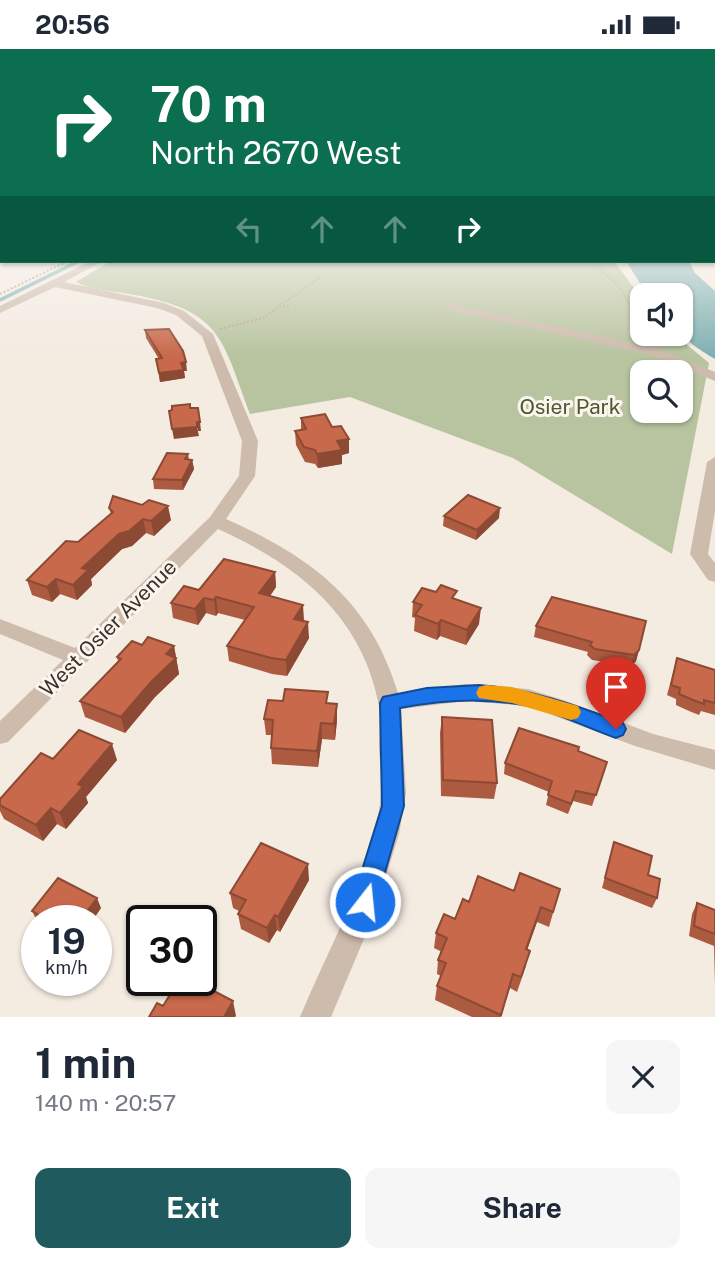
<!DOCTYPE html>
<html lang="en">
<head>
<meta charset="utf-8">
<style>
  :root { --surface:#fff; --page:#f6f6f7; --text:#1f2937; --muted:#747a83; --accent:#1f5a5e }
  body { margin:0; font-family:"Public Sans",sans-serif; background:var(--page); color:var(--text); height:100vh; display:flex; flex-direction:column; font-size:26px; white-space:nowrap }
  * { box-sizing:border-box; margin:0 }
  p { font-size:23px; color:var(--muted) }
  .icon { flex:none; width:38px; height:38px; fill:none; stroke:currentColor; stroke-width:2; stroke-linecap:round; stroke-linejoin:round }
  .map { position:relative; height:968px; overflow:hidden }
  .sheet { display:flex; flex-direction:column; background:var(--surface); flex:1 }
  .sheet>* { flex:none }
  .hud { position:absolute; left:0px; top:0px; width:716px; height:214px; box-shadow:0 2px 5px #0004; background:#0b6e4f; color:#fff; overflow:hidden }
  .fabs { position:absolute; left:630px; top:234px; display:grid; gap:14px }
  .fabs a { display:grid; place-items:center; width:63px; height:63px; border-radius:14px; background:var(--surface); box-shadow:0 2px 5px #0004; font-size:35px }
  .speed { position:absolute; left:21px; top:856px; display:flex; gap:14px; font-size:35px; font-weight:700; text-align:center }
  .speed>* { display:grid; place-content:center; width:91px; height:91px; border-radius:50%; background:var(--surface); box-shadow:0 2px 5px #0004; line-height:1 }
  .speed small { font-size:18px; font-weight:400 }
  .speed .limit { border:4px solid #111; border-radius:10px; background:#fff; color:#111 }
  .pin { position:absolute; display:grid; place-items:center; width:60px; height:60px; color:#fff; margin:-72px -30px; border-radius:50% 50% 50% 0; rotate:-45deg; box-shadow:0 0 7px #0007 }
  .pin .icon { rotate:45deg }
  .me { position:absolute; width:77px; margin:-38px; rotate:16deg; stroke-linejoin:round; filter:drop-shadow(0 0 5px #0008) }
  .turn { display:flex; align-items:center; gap:24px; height:147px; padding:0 35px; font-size:32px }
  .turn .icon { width:91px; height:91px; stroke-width:2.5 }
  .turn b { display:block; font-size:49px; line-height:60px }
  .lanes { display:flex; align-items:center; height:66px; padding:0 35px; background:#0003; justify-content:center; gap:35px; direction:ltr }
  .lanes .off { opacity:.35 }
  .round { display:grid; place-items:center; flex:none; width:74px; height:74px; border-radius:14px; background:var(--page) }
  .overview { display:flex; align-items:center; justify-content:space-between; height:119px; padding:0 35px }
  h1 { font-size:42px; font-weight:700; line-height:52px }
  .primary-button { display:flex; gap:14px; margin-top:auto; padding:14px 35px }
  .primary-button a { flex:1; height:80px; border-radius:14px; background:var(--accent); color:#fff; font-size:28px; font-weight:700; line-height:80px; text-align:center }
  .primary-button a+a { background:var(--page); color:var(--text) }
  .status { display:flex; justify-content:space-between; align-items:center; height:49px; padding:0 35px; background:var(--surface); direction:ltr }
  .status svg { height:19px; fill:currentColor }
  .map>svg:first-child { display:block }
  .green { fill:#b8c4a0; fill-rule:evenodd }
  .water { fill:#7fb0b2 }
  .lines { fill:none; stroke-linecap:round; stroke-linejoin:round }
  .stream { stroke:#7fb0b2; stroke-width:3.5 }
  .path { stroke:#b9a596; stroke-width:2; stroke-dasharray:2 2; stroke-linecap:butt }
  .minor { fill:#cdbbac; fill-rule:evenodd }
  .wall { fill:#ac5a40 }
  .shaded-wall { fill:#8c4a34 }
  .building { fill:#c8694b; stroke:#8c4a34; stroke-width:2 }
  .route { fill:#1a73e8; stroke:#114b97; stroke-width:2 }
  .slow { fill:#f59e0b }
  .labels { text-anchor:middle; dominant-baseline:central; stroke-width:6; stroke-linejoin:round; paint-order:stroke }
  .park-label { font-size:21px; fill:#4a5a2e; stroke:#fbf5ee }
  .street-label { font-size:21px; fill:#3b302b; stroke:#fbf5ee }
</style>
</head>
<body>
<div class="status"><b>20:56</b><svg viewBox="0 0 49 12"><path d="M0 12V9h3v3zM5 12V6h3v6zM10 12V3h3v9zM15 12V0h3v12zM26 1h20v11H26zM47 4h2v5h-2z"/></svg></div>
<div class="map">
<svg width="715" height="968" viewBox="0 0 715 968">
  <rect width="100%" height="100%" fill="#f4ebe1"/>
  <!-- green -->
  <path class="green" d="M 111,212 L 614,212 L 642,250 L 642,285 L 674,285 L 709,314 L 672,505 L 513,409 L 350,348 L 250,365 C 222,290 222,262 135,246 C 117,242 92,242 76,233 ZM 642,324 L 681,324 L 681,362 L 642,362 Z"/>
  <!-- water -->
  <path class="water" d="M 626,212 L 689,212 L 695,224 L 715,242 L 715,310 C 679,288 681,289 681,247 L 648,247 Z"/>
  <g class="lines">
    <!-- stream -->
    <path class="stream" d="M 0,251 L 79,212"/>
    <!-- path -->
    <path class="path" d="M 591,212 L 619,237 L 629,255 L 642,268
      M 110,215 L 116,212
      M 0,245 L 68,212
      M 279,257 L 289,258
      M 220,280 L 263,269 L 320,228
      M 658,285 L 666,293"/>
    <!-- minor -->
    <path class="minor" d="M 91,212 L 103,212 L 64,233 L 164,254 L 184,262 L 213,285 L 258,392 L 255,427 L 226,470 C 311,508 370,551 398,644 L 466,635 L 528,640 L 566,652 L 653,685 L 715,701 L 715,721 L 635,697 L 528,657 L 466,652 L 401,660 L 406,744 L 399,785 L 374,866 L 331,968 L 300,968 C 322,915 349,866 366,811 C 373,789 380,766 381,743 C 382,729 380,714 379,700 C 379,684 381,668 378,652 C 360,565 296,515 218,480 L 8,693 L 0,695 L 0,672 L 63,611 L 0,585 L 0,570 L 75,599 L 210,468 L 239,427 L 242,392 L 202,287 L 176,266 L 157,259 L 55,238 L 0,264 L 0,257 Z
      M 450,255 L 656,299 L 715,323 L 715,332 L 648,305 L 446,260 L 444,258 Z
      M 715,408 L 715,462 L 708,505 L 715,514 L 715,533 L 708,531 L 690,505 L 707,413 Z"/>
  </g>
  <!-- wall -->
  <path class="wall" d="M 145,281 L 187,322 L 184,322 L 185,329 L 160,333 L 156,310 L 159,310 L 146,289 Z
    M 301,369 L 332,378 L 349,390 L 349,404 L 342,406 L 342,415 L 318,419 L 315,415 L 305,413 L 296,396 L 295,382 L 301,381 Z
    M 188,405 L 189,410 L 192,411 L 194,420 L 183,441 L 154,440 L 153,430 Z
    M 109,459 L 171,471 L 154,487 L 146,484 L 132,497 L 122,500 L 91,530 L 92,536 L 77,551 L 60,545 L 52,553 L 32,546 L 27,531 L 78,493 L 111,465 Z
    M 444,467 L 499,469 L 476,491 L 443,477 Z
    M 275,523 L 276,538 L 270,547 L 303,556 L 303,572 L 309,589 L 287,627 L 272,625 L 229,612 L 227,597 L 245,571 L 218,564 L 216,567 L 206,564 L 198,576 L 173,569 L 171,554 L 199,541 Z
    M 456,551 L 479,575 L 466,596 L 440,587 L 437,591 L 414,582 L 415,569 L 412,568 L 413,553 Z
    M 536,577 L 639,601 L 636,612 L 631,617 L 592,611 L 587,606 L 588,603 L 534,588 Z
    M 142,596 L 174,597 L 179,625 L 155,648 L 125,684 L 85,668 L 80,652 L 118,612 L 117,608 Z
    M 677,609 L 715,621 L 715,666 L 701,662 L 699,666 L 689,662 L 676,656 L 676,650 L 667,646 Z
    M 328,654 L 337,655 L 337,671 L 335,691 L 322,690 L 318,718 L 272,715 L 271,699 L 272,686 L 266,686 L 264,670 Z
    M 442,668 L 497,734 L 494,750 L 441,747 L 440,684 Z
    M 578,702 L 607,713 L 592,757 L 573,752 L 568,765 L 546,756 L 549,743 L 504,725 L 505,714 Z
    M 53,710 L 117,711 L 86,748 L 88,754 L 66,780 L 57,775 L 43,792 L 4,770 L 0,762 L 0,750 Z
    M 614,793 L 648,826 L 657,849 L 652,859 L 602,839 Z
    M 309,831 L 280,883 L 277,881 L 269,894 L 241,880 L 238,865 L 239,862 L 233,859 L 230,844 Z
    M 560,840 L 549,878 L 537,873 L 527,901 L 526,917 L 517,943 L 510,939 L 501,968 L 472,968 L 435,951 L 437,937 L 441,927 L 437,925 L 438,911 L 442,903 L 434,899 L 436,884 L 455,870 L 469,853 L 514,842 Z
    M 697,854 L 715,861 L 715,936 L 714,897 L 689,887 L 692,865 Z
    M 101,859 L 92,872 L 37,872 L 32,862 Z"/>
  <!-- shaded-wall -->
  <path class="shaded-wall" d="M 186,313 L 187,322 L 184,322 L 185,329 L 160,333 L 159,324 L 181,314 Z
    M 197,373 L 200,373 L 201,382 L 198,382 Z
    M 197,378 L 199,387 L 174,390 L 172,380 Z
    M 349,390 L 349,404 L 342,406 L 342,415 L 318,419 L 317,405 L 337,392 Z
    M 192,411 L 194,420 L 183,441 L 182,431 Z
    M 168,457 L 171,471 L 154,487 L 151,472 Z
    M 500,459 L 499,469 L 476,491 L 477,481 Z
    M 143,470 L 146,484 L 132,497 L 122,500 L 91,530 L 92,536 L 77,551 L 73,536 L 82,519 L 119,485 Z
    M 275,523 L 276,538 L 261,560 L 259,544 Z
    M 56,530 L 60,545 L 52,553 L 47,538 Z
    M 216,548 L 218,564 L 216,567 L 214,551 Z
    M 204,549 L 206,564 L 198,576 L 195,560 Z
    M 303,556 L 304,571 L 295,586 L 294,570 Z
    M 481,559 L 479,575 L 466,596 L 467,581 Z
    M 441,571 L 440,587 L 437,591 L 438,575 Z
    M 308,573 L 309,589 L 287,627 L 286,611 Z
    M 174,597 L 179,625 L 155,648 L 125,684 L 121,668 L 166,605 Z
    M 639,601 L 636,612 L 631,617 L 634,606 Z
    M 337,655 L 337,671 L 335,691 L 334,675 Z
    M 321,674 L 322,690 L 318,718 L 317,702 Z
    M 112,695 L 117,711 L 86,748 L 88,754 L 66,780 L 60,764 L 78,735 Z
    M 51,759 L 57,775 L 43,792 L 36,776 Z
    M 308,815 L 309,831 L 280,883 L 278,868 Z
    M 97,849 L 101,859 L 92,872 L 80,872 Z
    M 541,858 L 537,873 L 522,915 L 526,900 Z
    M 275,866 L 277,881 L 269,894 L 267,879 Z
    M 233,952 L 236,967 L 235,968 L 224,968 Z"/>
  <!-- building -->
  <path class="building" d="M 169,280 L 183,302 L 186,313 L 181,314 L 184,321 L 159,324 L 156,310 L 162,309 L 145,281 Z
    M 190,355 L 190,359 L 198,359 L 200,373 L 197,373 L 197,378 L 172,380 L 169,362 L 172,361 L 172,357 Z
    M 325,365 L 332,378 L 341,377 L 349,390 L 337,392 L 342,401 L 317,405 L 315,401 L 304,398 L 295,382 L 306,380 L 301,369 Z
    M 167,404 L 188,405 L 185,410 L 192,411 L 182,431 L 153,430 Z
    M 468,446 L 500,459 L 477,481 L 444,467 Z
    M 113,447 L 142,456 L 149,451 L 168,457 L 151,472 L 143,470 L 129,482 L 119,485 L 82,519 L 88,521 L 73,536 L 56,530 L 47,538 L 27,531 L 66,492 L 78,493 L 113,463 L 109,459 Z
    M 224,510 L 275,523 L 259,544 L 303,556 L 294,570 L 308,573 L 286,611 L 271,609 L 227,597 L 254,558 L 216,548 L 214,551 L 204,549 L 195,560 L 171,554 L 184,537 L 199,541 Z
    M 441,536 L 457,542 L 452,549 L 481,559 L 467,581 L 441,571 L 438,575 L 415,566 L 422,556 L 413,553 L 422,539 L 436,543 Z
    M 552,548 L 646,572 L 639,601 L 634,606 L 595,600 L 590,596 L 592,593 L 536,577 Z
    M 148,588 L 174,597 L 166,605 L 176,609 L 151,633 L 121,668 L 80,652 L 121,610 L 117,608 L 132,592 L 142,596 Z
    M 677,609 L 715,621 L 715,654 L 704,651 L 704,655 L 693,651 L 679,645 L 680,639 L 671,636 Z
    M 285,640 L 328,643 L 326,654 L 337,655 L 334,675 L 321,674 L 317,702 L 271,699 L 273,671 L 264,670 L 268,651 L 283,652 Z
    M 442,668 L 492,671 L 497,734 L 443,731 Z
    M 519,679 L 579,698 L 578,702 L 607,713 L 596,746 L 576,742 L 571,755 L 548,746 L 552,732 L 505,714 Z
    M 79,681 L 112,695 L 78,735 L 83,738 L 60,764 L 51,759 L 36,776 L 0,756 L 0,750 L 41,704 L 53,710 Z
    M 614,793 L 652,807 L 648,826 L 660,830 L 657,849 L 605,829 Z
    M 261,794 L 308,815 L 278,868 L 275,866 L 267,879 L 238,865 L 246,851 L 230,844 Z
    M 520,824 L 560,840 L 553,863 L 541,858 L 526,900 L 530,902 L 521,928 L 513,925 L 501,966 L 437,937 L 446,914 L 438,911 L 447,889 L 436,884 L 444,865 L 455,870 L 463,850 L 469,853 L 478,827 L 514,842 Z
    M 58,829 L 97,849 L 80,872 L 50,872 L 32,862 Z
    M 697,854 L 715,861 L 715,885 L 694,877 Z
    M 179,931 L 193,931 L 233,952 L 224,968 L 149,968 L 157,954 L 163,957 Z"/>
  <!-- sky -->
  <linearGradient id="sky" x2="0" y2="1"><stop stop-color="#7eb2d2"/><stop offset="0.56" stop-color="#faf6f2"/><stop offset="1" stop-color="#faf6f2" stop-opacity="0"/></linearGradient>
  <rect width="715" height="307" fill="url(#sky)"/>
  <!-- route -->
  <path class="route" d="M 479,636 C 531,640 575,656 623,674 L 626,680 L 623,686 L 616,689 C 593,681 572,671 550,663 C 501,647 450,650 400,659 L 404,757 L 374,862 L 365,866 L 356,862 L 352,853 L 382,757 L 380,654 L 383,648 L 427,639 Z"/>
  <!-- slow -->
  <path class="slow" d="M 486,636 L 512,638 L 578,657 L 581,663 L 578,669 L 571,671 L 512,654 L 479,649 L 476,644 L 479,638 Z"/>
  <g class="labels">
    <!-- park labels -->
    <g class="park-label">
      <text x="570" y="357">Osier Park</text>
    </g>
    <!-- street labels -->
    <g class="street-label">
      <text transform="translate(108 579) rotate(-45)">West Osier Avenue</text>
    </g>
  </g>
</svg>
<div class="fabs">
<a><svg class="icon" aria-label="sound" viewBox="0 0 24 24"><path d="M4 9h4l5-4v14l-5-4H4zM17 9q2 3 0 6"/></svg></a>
<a><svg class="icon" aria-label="search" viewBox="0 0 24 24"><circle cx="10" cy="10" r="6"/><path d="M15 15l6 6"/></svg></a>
</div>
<div class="speed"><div>19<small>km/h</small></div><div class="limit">30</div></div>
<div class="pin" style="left:616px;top:680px;background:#d93025"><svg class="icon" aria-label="arrive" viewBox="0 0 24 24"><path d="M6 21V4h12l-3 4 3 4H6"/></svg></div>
<svg class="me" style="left:365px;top:853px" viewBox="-20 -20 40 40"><circle r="17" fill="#1a73e8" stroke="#fff" stroke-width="3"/><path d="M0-11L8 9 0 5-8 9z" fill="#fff"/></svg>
<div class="hud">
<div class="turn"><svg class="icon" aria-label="right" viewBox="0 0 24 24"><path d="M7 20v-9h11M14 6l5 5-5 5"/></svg><div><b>70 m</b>North 2670 West</div></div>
<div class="lanes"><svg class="icon off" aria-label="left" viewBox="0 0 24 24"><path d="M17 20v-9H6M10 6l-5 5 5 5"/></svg><svg class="icon off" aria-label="ahead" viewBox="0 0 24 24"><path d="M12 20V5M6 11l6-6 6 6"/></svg><svg class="icon off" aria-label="ahead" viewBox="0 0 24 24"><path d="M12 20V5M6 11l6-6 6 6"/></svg><svg class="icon" aria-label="right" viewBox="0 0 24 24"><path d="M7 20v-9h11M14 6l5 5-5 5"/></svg></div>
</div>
</div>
<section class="sheet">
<div class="overview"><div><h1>1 min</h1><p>140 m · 20:57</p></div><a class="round"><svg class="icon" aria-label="close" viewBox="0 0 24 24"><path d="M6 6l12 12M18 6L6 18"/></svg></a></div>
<div class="primary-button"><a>Exit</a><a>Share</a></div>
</section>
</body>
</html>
